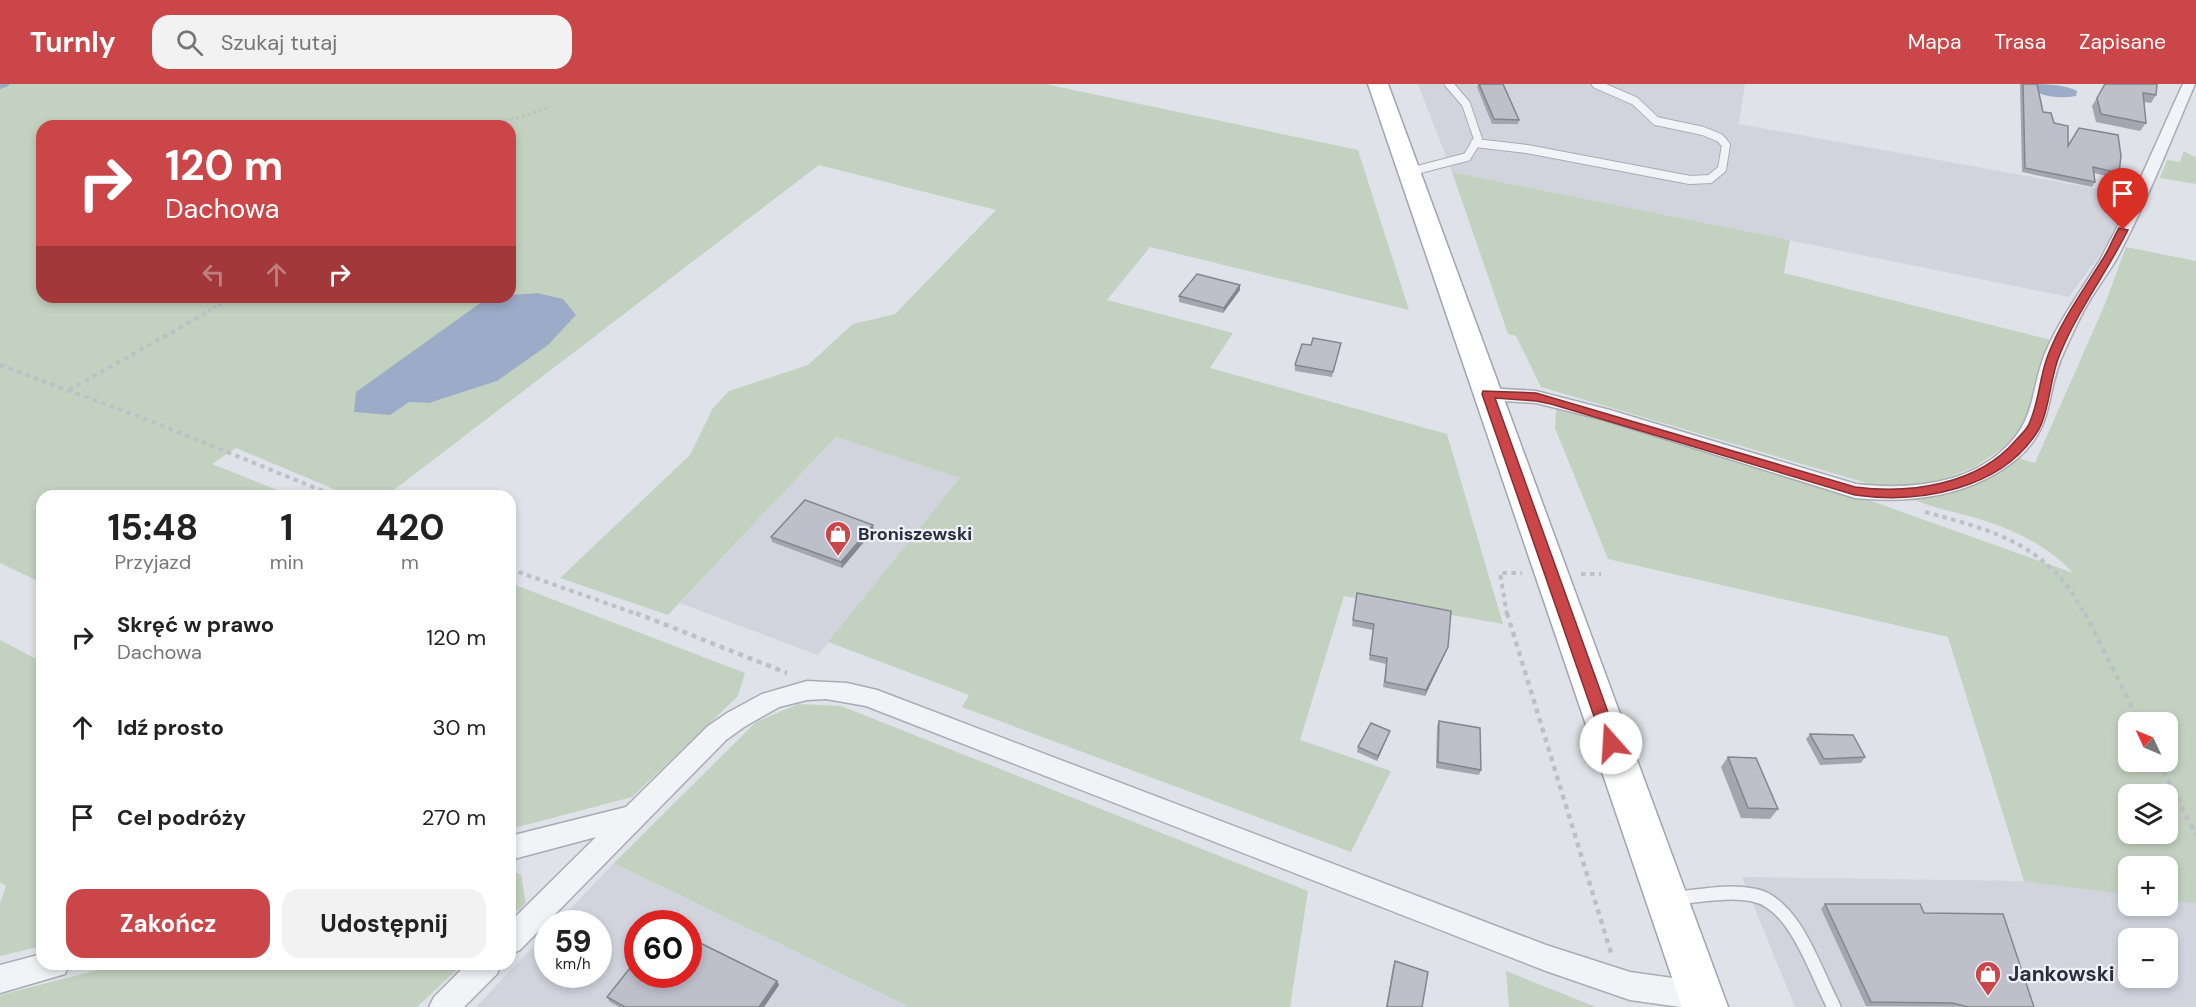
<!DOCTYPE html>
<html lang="pl">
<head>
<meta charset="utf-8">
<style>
  :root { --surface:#fff; --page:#f2f2f2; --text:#222; --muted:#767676; --accent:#cb4649 }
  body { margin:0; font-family:"DM Sans",sans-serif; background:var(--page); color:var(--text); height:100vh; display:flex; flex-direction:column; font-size:22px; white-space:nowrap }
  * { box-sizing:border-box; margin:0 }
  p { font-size:20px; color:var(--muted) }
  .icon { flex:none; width:33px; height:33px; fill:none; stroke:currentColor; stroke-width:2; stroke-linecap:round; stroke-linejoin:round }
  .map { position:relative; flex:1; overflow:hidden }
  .panel { position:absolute; left:36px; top:406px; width:480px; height:480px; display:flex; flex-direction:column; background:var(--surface); border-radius:18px; box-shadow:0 3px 9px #0003 }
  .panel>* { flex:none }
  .guide { position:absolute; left:36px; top:36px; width:480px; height:183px; border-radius:18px; box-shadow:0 3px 9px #0003; background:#cb4649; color:#fff; overflow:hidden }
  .needle { width:39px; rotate:314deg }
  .tools { position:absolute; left:2118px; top:628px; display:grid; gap:12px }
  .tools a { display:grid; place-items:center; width:60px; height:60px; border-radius:12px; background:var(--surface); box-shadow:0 3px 9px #0003; font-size:30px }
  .speed { position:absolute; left:534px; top:826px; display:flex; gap:12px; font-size:30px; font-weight:700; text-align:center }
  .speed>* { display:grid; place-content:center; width:78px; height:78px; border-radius:50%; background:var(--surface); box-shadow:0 3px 9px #0003; line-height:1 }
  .speed small { font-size:15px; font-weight:400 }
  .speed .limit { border:9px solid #d22; background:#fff; color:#111 }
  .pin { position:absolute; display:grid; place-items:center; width:51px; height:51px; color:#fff; margin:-62px -26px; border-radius:50% 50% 50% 0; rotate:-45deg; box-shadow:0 0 6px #0007 }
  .pin .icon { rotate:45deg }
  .me { position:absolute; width:66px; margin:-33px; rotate:341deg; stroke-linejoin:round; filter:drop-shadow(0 0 4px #0008) }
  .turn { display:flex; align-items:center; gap:21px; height:126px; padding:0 30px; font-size:27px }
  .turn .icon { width:78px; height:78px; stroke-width:2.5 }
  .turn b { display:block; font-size:42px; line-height:51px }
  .lanes { display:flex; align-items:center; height:57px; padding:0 30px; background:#0003; justify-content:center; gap:30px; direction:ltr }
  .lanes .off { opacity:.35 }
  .eta { display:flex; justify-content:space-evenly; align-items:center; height:102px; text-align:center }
  .eta b { font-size:36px; font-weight:700; line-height:42px }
  .button { display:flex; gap:12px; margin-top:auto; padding:12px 30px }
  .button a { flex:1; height:69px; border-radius:18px; background:var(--accent); color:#fff; font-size:24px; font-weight:700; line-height:69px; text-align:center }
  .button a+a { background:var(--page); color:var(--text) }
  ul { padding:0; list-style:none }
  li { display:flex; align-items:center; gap:18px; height:90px; padding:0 30px }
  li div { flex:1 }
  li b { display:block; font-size:22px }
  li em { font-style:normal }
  header { display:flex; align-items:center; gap:36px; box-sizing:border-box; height:84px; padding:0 30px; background:var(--accent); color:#fff }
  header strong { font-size:28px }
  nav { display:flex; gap:33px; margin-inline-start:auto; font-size:21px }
  .search { width:420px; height:54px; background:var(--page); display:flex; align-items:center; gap:15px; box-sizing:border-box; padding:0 21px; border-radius:18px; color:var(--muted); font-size:22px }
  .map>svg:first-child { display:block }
  .built { fill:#d1d4dd; fill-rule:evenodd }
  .green { fill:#c3d2c0; fill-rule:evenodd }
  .water { fill:#9babc8 }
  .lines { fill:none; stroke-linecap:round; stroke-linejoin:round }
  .stream { stroke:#9babc8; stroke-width:6 }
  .service-far1-casing { stroke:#a8acb5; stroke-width:10 }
  .service-casing { stroke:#a8acb5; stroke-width:16 }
  .minor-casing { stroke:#a8acb5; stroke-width:3 }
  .primary-casing { stroke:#9fa4b4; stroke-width:3 }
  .path-far2 { stroke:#bdc0c7; stroke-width:3; stroke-dasharray:3 3; stroke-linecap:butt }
  .path-far1 { stroke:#bdc0c7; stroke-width:4; stroke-dasharray:4.5 4.5; stroke-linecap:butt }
  .path { stroke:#bdc0c7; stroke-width:4.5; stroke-dasharray:5 5; stroke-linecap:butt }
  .service-far1 { stroke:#f2f3f7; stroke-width:8 }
  .service { stroke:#f2f3f7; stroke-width:13 }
  .minor { fill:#f2f3f7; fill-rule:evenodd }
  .primary { fill:#fff; fill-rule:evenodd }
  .wall { fill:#a3a5af }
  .shaded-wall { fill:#84868e }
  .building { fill:#bdc0cb; stroke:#84868e; stroke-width:1.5 }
  .route { fill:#cb4649; stroke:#842e2f; stroke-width:1.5 }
  .labels { text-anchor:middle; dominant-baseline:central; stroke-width:4.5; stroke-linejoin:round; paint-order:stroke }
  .poi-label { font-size:18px; font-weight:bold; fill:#282e3f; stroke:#eff1f6; text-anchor:start }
  .near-poi-label { font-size:21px; font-weight:bold; fill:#282e3f; stroke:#eff1f6; text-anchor:start }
</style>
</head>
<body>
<header>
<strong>Turnly</strong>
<div class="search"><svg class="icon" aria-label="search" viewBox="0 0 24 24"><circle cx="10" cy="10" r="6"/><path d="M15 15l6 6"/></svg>Szukaj tutaj</div>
<nav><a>Mapa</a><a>Trasa</a><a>Zapisane</a></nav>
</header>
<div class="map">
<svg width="2196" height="923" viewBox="0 0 2196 923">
  <rect width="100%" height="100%" fill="#dfe2e8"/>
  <!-- built -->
  <path class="built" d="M 1418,0 L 1745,0 L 1739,40 L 2132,111 L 2109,158 L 2069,213 L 1452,88 Z
    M 836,353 L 961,394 L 818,571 L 680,519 Z
    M 1910,430 L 2128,639 L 2128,678 L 2168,678 L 2196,708 L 2196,923 L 1795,923 L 1742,793 L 2024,797 ZM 2128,711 L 2168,711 L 2168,750 L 2128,750 ZM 2128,783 L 2168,783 L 2168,822 L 2128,822 ZM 2128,855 L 2168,855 L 2168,894 L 2128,894 Z
    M 614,779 L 909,923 L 476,923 L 547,848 L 548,891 L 598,891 L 598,840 L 556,840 ZM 638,840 L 688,840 L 688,891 L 638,891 Z"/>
  <!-- green -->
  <path class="green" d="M 0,0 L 1045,0 L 1358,66 L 1409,226 L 1150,163 L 1107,216 L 1233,249 L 1210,284 L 1447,350 L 1503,540 L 1344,512 L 1300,656 L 1391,687 L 1351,768 L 962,623 L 969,611 L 828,558 L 960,394 L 836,353 L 668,531 L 560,494 L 690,371 L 713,324 L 729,307 L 808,281 L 853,240 L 895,230 L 996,126 L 819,81 L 386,412 L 350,412 L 236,364 L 212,380 L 292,412 L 42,412 L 42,499 L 0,479 ZM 42,42 L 510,42 L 510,211 L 537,209 L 497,297 L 429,319 L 409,318 L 486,216 L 496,213 L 42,213 Z
    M 2184,67 L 2196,74 L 2196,100 L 2160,94 L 2167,76 L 2180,78 Z
    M 1452,88 L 1790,156 L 1784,189 L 2051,256 L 2032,324 L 2015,356 L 1973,384 L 1925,402 L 1880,403 L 1541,303 L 1516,252 L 1508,250 Z
    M 2126,163 L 2196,177 L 2196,819 L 2168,816 L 2168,783 L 2128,783 L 2128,811 L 2024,797 L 1948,553 L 1608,475 L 1555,344 L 1556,326 L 1619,339 L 1863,414 L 2073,489 C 2047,460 2006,442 1969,432 C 1950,427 1931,423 1912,415 L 1963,404 L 2018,374 L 2035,379 L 2105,220 ZM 2128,639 L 2168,639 L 2168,678 L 2128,678 ZM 2128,711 L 2168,711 L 2168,750 L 2128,750 Z
    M 510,499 L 745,589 L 738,612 L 632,713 L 510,745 Z
    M 0,556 L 42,578 L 42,862 L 0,872 L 0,819 L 6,802 L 0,798 Z
    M 798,620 L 841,622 L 1308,807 L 1290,923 L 909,923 L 614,779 L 756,638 Z
    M 510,787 L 521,791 L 526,819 L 510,834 Z
    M 122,880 L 462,880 L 462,881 L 417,923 L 0,923 L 0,911 Z
    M 1506,887 L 1596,923 L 1509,923 Z"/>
  <!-- water -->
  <path class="water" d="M 2024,0 C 2041,0 2065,0 2077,7 L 2076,12 C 2057,15 2039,13 2024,0 Z
    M 537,209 L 563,215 L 576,231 L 548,261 L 497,297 L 429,319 L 409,318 L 390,331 L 354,328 L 356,308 L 486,215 L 510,213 L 510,211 Z"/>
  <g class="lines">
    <!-- stream -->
    <path class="stream" d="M 0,2 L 6,0"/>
    <!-- service-far1 casing -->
    <g class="service-far1-casing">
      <path id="service-far1" d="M 1475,59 L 1527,65 L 1690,96 L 1710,95 L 1722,85 L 1726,61 L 1720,54 L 1703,47 L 1656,37 L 1635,17 L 1596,0
        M 1409,88 L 1467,73 L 1478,55 L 1466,20 L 1449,0"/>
    </g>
    <!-- service casing -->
    <g class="service-casing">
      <path id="service" d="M 1675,814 C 1701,812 1728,806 1753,811 C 1795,818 1816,890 1834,923"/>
    </g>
    <!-- minor casing -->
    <g class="minor-casing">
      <path id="minor" d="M 2183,0 L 2195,0 C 2170,58 2147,118 2117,174 C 2109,188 2099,201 2090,216 C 2080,232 2072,251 2064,268 C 2045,308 2056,341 2018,374 C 1973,412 1911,420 1855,414 L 1604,336 L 1536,319 L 1488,316 L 1482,314 L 1479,310 L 1482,306 L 1488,304 L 1536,307 L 1610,326 L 1856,400 C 1907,406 1968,401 2006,363 C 2035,335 2031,307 2044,272 C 2058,237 2082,206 2101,174 C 2132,118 2156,58 2183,0 Z
        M 807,597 L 847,599 L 877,606 L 1546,861 L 1630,888 L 1701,898 L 1711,902 L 1715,912 L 1708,923 L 1680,923 L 1630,916 L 1546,887 L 866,622 L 826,615 L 807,616 L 779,623 L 744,643 L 726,656 L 520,866 L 510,870 L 510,838 L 596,753 L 510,776 L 510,752 L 626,723 L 708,642 L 727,629 L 762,610 Z
        M 42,870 L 42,880 L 69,880 L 65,890 L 0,909 L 0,881 Z
        M 467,880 L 501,880 L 497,890 L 464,923 L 429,923 L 434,913 Z"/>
    </g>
    <!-- primary casing -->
    <g class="primary-casing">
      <path id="primary" d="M 1368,0 L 1388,0 L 1728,923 L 1682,923 Z"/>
    </g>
    <!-- path-far2 -->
    <path class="path-far2" d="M 475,42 L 511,36
      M 508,42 L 511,36 L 551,23
      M 203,230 L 234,213"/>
    <!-- path-far1 -->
    <path class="path-far1" d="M 0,281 L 161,341 L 335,412
      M 69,306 L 206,229
      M 1925,428 C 1995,447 2050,461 2085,531
      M 510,485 L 640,531
      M 1581,490 L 1601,490
      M 1507,531 L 1500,489 L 1522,489"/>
    <!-- path -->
    <path class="path" d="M 636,529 L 787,589
      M 1507,529 L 1611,869
      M 2085,529 L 2140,639
      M 2159,678 L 2196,751"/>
    <!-- service-far1 -->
    <use href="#service-far1" class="service-far1"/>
    <!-- service -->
    <use href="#service" class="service"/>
    <!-- minor -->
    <use href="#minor" class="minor"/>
    <!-- primary -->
    <use href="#primary" class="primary"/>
  </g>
  <!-- wall -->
  <path class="wall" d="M 1478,0 L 1503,0 L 1519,36 L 1518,40 L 1492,40 L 1477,3 Z
    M 2020,0 L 2037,0 L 2043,28 L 2054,39 L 2068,62 L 2119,89 L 2116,94 L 2094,89 L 2095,98 L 2092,103 L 2022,88 Z
    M 2105,0 L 2156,11 L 2151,19 L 2144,18 L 2146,39 L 2140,47 L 2096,38 L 2092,22 Z
    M 1240,206 L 1223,229 L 1179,218 L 1179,212 Z
    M 1341,259 L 1332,293 L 1295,287 L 1295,281 L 1311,261 Z
    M 874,446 L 842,484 L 772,458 L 771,453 Z
    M 1357,509 L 1448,563 L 1446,568 L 1425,612 L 1383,603 L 1386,580 L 1369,576 L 1373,546 L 1352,542 Z
    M 1439,637 L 1481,686 L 1479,691 L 1436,684 L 1437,642 Z
    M 1810,650 L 1865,673 L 1861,679 L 1820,681 L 1806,655 Z
    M 1388,652 L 1377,677 L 1357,668 L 1358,663 Z
    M 1728,673 L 1778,725 L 1770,735 L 1741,734 L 1721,683 Z
    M 1825,820 L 1924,829 L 2034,923 L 1866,922 L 1821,825 Z
    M 1395,877 L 1422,923 L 1386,923 L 1393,882 Z
    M 777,897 L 779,901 L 764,923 L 619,923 L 610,918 L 607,913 Z"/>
  <!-- shaded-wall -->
  <path class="shaded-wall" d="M 1240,201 L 1240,206 L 1223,229 L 1224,224 Z
    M 873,441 L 874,446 L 842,484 L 841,478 Z
    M 1448,563 L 1446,568 L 1425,612 L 1426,606 Z
    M 1390,647 L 1388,652 L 1377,677 L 1378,672 Z
    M 777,897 L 779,901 L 764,923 L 759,923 Z"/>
  <!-- building -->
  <path class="building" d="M 1479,0 L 1503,0 L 1519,36 L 1494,35 Z
    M 2023,0 L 2037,0 L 2043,28 L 2051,29 L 2054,39 L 2068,42 L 2068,62 L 2079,44 L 2118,51 L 2121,72 L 2119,89 L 2093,83 L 2095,98 L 2025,84 Z
    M 2105,0 L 2157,0 L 2156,11 L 2143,9 L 2146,39 L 2101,30 L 2097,14 Z
    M 1197,190 L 1240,201 L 1224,224 L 1179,212 Z
    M 1313,254 L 1341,259 L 1333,288 L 1295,281 L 1302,260 L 1311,261 Z
    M 805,416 L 873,441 L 841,478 L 771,453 Z
    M 1357,509 L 1451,527 L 1448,563 L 1426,606 L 1385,598 L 1387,574 L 1370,571 L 1374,540 L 1353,536 Z
    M 1439,637 L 1480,644 L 1481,686 L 1438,678 Z
    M 1371,639 L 1390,647 L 1378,672 L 1358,663 Z
    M 1810,650 L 1853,651 L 1865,673 L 1824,675 Z
    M 1728,673 L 1756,674 L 1778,725 L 1748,724 Z
    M 1825,820 L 1920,820 L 1924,829 L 2003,830 L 2034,923 L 1968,923 L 1953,919 L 1871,918 Z
    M 688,853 L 777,897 L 759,923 L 625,923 L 607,913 L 638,874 L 638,891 L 688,891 Z
    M 1395,877 L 1428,888 L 1422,923 L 1387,923 Z"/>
  <!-- route -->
  <path class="route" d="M 2119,144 L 2128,146 C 2107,188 2078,226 2060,270 C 2050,292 2050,325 2039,345 C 2003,406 1918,420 1855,411 L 1551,320 L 1536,317 L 1495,314 L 1619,659 L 1616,664 L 1611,666 L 1605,664 L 1482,310 L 1483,307 L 1536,309 L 1855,403 C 1910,410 1978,401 2016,356 C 2020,352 2025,347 2028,342 C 2039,321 2039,294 2048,271 C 2061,237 2083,207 2102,176 C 2109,166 2113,154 2119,144 Z"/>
  <!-- icons -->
  <defs>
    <g id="shop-pin" transform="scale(1.35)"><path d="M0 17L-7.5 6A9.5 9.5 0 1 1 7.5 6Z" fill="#cb4649" stroke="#eff1f6"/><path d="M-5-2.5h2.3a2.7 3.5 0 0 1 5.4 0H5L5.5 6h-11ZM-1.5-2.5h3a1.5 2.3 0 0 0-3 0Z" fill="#fff"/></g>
  </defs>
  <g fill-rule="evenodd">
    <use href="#shop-pin" x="838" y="450"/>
    <use href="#shop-pin" x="1988" y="890"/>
  </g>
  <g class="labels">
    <!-- poi labels -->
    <g class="poi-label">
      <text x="858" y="450">Broniszewski</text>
    </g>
    <!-- near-poi labels -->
    <g class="near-poi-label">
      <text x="2008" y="890">Jankowski</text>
    </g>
  </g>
</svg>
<div class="tools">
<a><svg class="needle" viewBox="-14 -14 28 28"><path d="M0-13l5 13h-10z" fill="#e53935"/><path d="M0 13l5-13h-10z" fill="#767676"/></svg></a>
<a><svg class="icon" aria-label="layers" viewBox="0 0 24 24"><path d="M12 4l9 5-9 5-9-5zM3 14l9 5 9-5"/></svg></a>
<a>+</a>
<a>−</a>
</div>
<div class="speed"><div>59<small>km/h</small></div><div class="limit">60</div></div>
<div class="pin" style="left:2123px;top:146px;background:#d93025"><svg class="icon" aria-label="arrive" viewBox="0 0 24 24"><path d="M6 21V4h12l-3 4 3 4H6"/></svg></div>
<svg class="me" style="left:1611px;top:659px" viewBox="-20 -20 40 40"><circle r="19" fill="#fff"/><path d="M0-13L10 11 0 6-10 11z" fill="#cb4649"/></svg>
<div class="guide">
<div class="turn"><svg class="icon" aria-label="right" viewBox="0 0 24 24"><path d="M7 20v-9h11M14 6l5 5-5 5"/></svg><div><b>120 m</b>Dachowa</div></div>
<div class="lanes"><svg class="icon off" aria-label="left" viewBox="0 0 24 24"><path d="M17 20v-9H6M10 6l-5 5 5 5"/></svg><svg class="icon off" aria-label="ahead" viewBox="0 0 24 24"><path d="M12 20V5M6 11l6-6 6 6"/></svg><svg class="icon" aria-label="right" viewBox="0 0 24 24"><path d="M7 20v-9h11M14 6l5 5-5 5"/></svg></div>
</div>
<section class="panel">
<div class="eta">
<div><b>15:48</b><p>Przyjazd</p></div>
<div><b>1</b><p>min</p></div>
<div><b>420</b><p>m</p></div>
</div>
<ul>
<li><svg class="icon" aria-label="right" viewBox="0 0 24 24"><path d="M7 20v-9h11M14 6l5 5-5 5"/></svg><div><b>Skręć w prawo</b><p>Dachowa</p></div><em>120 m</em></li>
<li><svg class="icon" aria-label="ahead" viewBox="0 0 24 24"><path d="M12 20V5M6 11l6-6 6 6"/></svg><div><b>Idź prosto</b></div><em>30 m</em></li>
<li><svg class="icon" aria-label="arrive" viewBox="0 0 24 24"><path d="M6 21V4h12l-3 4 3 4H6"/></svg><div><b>Cel podróży</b></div><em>270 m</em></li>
</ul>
<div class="button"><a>Zakończ</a><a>Udostępnij</a></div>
</section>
</div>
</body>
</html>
